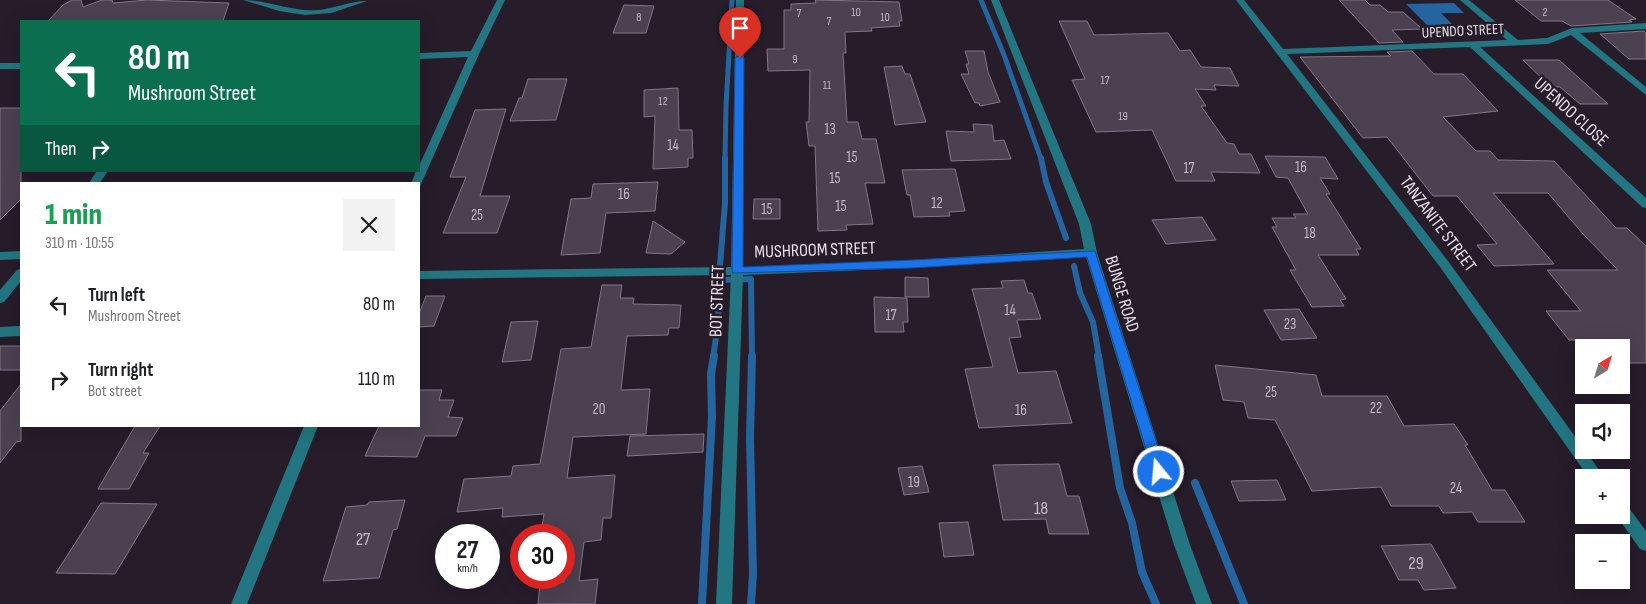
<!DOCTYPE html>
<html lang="en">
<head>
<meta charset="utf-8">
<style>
  :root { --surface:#fff; --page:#f2f2f2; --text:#202124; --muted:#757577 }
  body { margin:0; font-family:"Sofia Sans Condensed",sans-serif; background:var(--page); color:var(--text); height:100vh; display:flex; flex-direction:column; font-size:19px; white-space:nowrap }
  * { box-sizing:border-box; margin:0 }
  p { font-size:16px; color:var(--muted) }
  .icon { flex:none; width:28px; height:28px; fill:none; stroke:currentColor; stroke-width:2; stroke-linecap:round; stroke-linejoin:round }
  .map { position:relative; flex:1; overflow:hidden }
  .drawer { position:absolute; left:20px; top:182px; width:400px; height:245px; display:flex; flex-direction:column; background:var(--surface); border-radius:0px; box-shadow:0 5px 20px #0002 }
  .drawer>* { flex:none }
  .hud { position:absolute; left:20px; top:20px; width:400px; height:152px; border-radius:0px; box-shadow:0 5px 20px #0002; background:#0b6e4f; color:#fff; overflow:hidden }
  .needle { width:32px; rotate:38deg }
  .fabs { position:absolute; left:1575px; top:339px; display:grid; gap:10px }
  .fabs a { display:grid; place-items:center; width:55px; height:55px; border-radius:0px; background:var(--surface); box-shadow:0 5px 20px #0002; font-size:25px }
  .speed { position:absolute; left:435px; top:524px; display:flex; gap:10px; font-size:25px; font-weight:700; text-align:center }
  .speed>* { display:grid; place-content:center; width:65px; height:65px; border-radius:50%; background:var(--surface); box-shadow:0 5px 20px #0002; line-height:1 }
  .speed small { font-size:12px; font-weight:400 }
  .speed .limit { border:8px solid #d22; background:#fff; color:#111 }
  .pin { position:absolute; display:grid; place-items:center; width:42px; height:42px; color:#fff; margin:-51px -21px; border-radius:50% 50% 50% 0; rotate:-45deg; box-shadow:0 0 5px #0007 }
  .pin .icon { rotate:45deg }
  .me { position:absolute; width:55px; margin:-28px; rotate:343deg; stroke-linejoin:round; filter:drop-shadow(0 0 4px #0008) }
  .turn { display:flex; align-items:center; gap:18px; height:105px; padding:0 25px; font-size:22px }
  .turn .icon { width:65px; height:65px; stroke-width:2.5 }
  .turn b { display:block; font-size:35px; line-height:42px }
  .then { display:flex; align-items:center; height:48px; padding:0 25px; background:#0003; gap:10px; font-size:19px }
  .round { display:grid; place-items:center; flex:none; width:52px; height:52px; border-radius:0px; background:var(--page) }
  .head { display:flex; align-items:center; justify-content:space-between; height:85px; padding:0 25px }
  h1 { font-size:30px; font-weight:800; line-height:38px; color:#1e9e55 }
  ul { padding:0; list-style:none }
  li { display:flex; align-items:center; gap:15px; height:75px; padding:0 25px }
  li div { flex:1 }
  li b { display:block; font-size:19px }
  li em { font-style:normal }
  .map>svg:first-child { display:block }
  .water { fill:#24649f }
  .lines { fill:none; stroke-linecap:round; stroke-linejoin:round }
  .stream-far2 { stroke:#24649f; stroke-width:5 }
  .stream-far1 { stroke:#24649f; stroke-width:6 }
  .stream { stroke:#24649f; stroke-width:8 }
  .building { fill:#4b4150; stroke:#817687 }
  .minor { fill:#237681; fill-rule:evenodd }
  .route { fill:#1a73e8; stroke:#114b97 }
  .labels { text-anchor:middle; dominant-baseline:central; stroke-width:5; stroke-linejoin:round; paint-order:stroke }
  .far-number-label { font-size:12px; fill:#c1b9c4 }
  .far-street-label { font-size:15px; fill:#e8e1eb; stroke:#261c2a }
  .number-label { font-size:15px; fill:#c1b9c4 }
  .street-label { font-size:18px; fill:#e8e1eb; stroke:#261c2a }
  .near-number-label { font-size:18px; fill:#c1b9c4 }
</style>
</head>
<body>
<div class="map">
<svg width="1646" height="604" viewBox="0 0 1646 604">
  <rect width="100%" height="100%" fill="#261c2a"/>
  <!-- water -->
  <path class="water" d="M 1454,3 L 1464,13 L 1441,13 L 1453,25 L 1427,25 L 1406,4 Z"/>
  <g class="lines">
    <!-- stream-far2 -->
    <path class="stream-far2" d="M 981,0 L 1004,55 L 1041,159
      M 725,159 L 726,106 L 732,0"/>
    <!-- stream-far1 -->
    <path class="stream-far1" d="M 1041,158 L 1046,182 L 1066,238
      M 720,265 L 725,203 L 725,158
      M 1074,266 L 1080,293 L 1093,322 L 1099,357
      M 713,357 L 718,325 L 720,280 L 751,279 L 752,357"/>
    <!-- stream -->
    <path class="stream" d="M 1098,356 L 1120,488 L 1132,523 L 1142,572 L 1156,604
      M 1195,483 L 1244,604
      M 702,604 L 712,416 L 711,374 L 714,356
      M 751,604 L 753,574 L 750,438 L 752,356"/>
  </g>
  <!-- building -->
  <path class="building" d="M 72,0 L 81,0 L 83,7 L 102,0 L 112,0 L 113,3 L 147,0 L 229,3 L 223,21 L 48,21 L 63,5 Z
    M 815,0 L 899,2 L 902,21 L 899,21 L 900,26 L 871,28 L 872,31 L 845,32 L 846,53 L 843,53 L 847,122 L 858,122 L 862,139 L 876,139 L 885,183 L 865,183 L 873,224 L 846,225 L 847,230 L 818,231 L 815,146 L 809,146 L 806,122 L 809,122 L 810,70 L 768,71 L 767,49 L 784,49 L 784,10 L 791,10 L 791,4 L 816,3 Z
    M 1339,0 L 1365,0 L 1370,5 L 1380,5 L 1388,12 L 1403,12 L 1422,29 L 1392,30 L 1403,42 L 1379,43 Z
    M 1515,0 L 1608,0 L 1636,19 L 1629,20 L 1632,22 L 1571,26 L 1562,21 L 1541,21 Z
    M 624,5 L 654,6 L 646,33 L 613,33 Z
    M 1059,21 L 1087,21 L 1094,35 L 1168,33 L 1180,51 L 1190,50 L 1201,67 L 1230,68 L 1239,86 L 1214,85 L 1216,90 L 1195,89 L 1206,106 L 1201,106 L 1227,143 L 1234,144 L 1239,154 L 1251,154 L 1260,173 L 1211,172 L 1215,181 L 1176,181 L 1152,130 L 1096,132 L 1072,80 L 1085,79 Z
    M 1644,31 L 1646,33 L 1646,59 L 1629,59 L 1600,34 Z
    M 965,51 L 984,51 L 988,72 L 1000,102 L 980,106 L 979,103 L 975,103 L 961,74 L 969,74 L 966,64 L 969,64 Z
    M 1412,51 L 1434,74 L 1463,74 L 1498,111 L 1443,117 L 1476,151 L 1490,151 L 1498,160 L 1554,161 L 1616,228 L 1627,228 L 1646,246 L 1646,363 L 1621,363 L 1621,348 L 1589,348 L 1583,340 L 1569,340 L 1546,311 L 1581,311 L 1547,270 L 1618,270 L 1583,234 L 1548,193 L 1493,193 L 1554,264 L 1494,266 L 1477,245 L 1497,244 L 1457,196 L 1433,196 L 1387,137 L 1363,138 L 1300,57 L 1391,56 L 1387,52 Z
    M 1523,60 L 1559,60 L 1608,104 L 1580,104 L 1560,87 L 1551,87 Z
    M 902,66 L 905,74 L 910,74 L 926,122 L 895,125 L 884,67 Z
    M 528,79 L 567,79 L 556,120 L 510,121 L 519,98 L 522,98 Z
    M 678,88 L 679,130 L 692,130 L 693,158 L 688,158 L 688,167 L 653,169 L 655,116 L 644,117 L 644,90 Z
    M 0,108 L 21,108 L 21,199 L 0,220 Z
    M 506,109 L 480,196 L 510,196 L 497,233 L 443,233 L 466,177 L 450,177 L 475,110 Z
    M 973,124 L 992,125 L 994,141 L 1004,140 L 1011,159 L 951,161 L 946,131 L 974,132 Z
    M 1265,156 L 1325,157 L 1338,179 L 1320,178 L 1330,194 L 1326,194 L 1361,249 L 1356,249 L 1359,255 L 1318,255 L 1346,299 L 1340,300 L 1344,306 L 1312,307 L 1290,270 L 1296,270 L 1272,227 L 1277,227 L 1272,218 L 1296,218 L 1293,214 L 1308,214 L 1288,178 L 1276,177 Z
    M 955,169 L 965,211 L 949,212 L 950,216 L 914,217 L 910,195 L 907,195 L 902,170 Z
    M 658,182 L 655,211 L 606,213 L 600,253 L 561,255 L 571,199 L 591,198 L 593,184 Z
    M 754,199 L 780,199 L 780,219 L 753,219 Z
    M 1202,217 L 1216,240 L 1166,244 L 1152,220 Z
    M 653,221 L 685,242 L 671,254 L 646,253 Z
    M 905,277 L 928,278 L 929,297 L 905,297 Z
    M 1024,280 L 1028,293 L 1032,293 L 1041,319 L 1017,320 L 1021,337 L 1009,338 L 1018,373 L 1056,371 L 1072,423 L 979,428 L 965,369 L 993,367 L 972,289 L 1003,288 L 1001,281 Z
    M 602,285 L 622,285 L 620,298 L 634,298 L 633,304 L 681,305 L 679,328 L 669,328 L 668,335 L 627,336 L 621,390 L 650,389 L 646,434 L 573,437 L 567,478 L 615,475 L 611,518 L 603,518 L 601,540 L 584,542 L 579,581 L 598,579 L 595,604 L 538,604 L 540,584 L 564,582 L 564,535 L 541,535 L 544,514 L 502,517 L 503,508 L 457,512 L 464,479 L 511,476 L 513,466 L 540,464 L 561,349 L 591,347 Z
    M 426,296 L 445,296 L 434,326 L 419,327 L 419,314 Z
    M 874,297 L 907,298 L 908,322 L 903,322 L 904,332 L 875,332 Z
    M 1299,309 L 1317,338 L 1281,340 L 1264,310 Z
    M 538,321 L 531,360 L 502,362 L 511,322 Z
    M 0,346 L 21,346 L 21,370 L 0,370 Z
    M 1215,365 L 1316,375 L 1322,396 L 1387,396 L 1404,426 L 1454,424 L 1468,445 L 1465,445 L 1492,490 L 1505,490 L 1525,522 L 1478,522 L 1472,512 L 1443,513 L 1439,506 L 1391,506 L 1381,487 L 1312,491 L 1275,420 L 1248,418 L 1244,402 L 1223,400 Z
    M 21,384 L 21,441 L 16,442 L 0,463 L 0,411 Z
    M 419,390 L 442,390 L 439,400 L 454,400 L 448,417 L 463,418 L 456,436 L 425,436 L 417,457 L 365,456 L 379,426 L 419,426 Z
    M 135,426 L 160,426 L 143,453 L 149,453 L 129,489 L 98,489 Z
    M 704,434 L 703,452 L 627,456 L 630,436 Z
    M 1059,464 L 1067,496 L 1079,496 L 1089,534 L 1049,534 L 1046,519 L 1003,520 L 993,465 Z
    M 922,466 L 929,492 L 904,495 L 898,468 Z
    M 1277,480 L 1286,500 L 1239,501 L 1231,481 Z
    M 405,500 L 397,529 L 393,530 L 379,578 L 323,581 L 346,507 L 367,505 L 369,502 Z
    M 101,503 L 157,504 L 115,574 L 56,573 Z
    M 968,522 L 974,555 L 944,557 L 939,523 Z
    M 1431,544 L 1456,588 L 1424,590 L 1418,580 L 1399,580 L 1381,546 Z"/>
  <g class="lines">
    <!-- minor -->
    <path class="minor" d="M 243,0 C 268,0 292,12 317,10 C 332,9 355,0 367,1 L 331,13 L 305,15 L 279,11 Z
      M 497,0 L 505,0 L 479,54 L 421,184 L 419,187 L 419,184 L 411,184 L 416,171 L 419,171 L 419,166 L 468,57 L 419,59 L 419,53 L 471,51 Z
      M 736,0 L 744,0 L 743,267 L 912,260 L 1084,249 L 1079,224 L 991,0 L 999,0 L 1091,224 L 1097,253 L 1190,545 L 1212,604 L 1196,604 L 1174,545 L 1086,257 L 912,268 L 743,275 L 732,604 L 716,604 L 731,275 L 419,279 L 419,271 L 731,267 Z
      M 1236,0 L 1244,0 L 1283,49 L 1507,40 L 1460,0 L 1469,0 L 1518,40 L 1547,38 L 1572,28 L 1646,23 L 1646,29 L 1580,33 L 1646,87 L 1646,95 L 1571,35 L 1548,44 L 1480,47 L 1646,198 L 1646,208 L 1642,207 L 1470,47 L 1287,54 L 1448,261 L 1605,478 L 1589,478 L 1440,267 Z
      M 0,63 L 21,63 L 21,69 L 0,69 Z
      M 97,171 L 108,171 L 99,184 L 88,184 Z
      M 21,251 L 21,259 L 0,260 L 0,252 Z
      M 21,269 L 21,281 L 4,302 L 0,303 L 0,290 L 17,270 Z
      M 21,326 L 21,336 L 0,337 L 0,327 Z
      M 304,426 L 318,426 L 247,604 L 231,604 Z
      M 1621,502 L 1626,504 L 1646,531 L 1646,551 L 1640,549 L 1616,515 L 1621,515 Z"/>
  </g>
  <!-- route -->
  <path class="route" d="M 740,55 L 744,58 L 743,267 L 912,260 L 1095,251 L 1166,472 L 1164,476 L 1159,478 L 1155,476 L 1153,472 L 1087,257 L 912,268 L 733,273 L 732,271 L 735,58 Z"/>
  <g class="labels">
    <!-- far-number labels -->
    <g class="far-number-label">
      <text x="856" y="12">10</text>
      <text x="1545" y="12">2</text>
      <text x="799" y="13">7</text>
      <text x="639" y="17">8</text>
      <text x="885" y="17">10</text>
      <text x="829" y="21">7</text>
      <text x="795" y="59">9</text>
      <text x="1105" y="80">17</text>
      <text x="827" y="85">11</text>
      <text x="663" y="101">12</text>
      <text x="1123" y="116">19</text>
    </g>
    <!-- far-street labels -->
    <g class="far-street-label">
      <text transform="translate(1463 31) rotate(-3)">UPENDO STREET</text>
    </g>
    <!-- number labels -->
    <g class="number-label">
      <text x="830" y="129">13</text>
      <text x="673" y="145">14</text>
      <text x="852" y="157">15</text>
      <text x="1301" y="167">16</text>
      <text x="1189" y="168">17</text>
      <text x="835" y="178">15</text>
      <text x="624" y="194">16</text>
      <text x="937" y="203">12</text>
      <text x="841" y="206">15</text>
      <text x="767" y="209">15</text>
      <text x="477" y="215">25</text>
      <text x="1310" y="233">18</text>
      <text x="1010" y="310">14</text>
      <text x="891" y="315">17</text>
      <text x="1290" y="324">23</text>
      <text x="1271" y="392">25</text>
      <text x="1376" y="408">22</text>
      <text x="599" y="409">20</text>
      <text x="1021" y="410">16</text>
      <text x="914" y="482">19</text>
      <text x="1456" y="488">24</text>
    </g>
    <!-- street labels -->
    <g class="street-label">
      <text transform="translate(1571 112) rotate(42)">UPENDO CLOSE</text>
      <text transform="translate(1438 224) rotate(53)">TANZANITE STREET</text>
      <text transform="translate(815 250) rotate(-2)">MUSHROOM STREET</text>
      <text transform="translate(1122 294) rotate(73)">BUNGE ROAD</text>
      <text transform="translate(717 301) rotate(-88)">BOT STREET</text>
    </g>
    <!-- near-number labels -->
    <g class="near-number-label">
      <text x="1041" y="508">18</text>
      <text x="363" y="539">27</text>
      <text x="1416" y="563">29</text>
    </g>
  </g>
</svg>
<div class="fabs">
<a><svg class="needle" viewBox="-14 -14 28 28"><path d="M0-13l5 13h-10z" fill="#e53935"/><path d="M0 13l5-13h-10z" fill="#757577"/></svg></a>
<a><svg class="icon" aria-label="sound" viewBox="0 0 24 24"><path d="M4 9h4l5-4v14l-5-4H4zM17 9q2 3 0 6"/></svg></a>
<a>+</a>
<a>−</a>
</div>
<div class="speed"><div>27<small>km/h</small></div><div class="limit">30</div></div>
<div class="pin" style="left:740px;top:58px;background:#d93025"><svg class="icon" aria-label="arrive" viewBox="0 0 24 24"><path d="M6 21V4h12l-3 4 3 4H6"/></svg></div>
<svg class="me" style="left:1159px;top:472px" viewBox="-20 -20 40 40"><circle r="17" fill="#1a73e8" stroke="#fff" stroke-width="3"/><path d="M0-11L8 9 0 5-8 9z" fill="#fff"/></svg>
<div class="hud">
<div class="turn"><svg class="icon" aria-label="left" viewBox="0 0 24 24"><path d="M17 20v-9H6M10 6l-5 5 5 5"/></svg><div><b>80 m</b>Mushroom Street</div></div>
<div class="then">Then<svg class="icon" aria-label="right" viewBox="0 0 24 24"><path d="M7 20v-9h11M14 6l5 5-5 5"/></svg></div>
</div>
<section class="drawer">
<div class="head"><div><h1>1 min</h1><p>310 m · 10:55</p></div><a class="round"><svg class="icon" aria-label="close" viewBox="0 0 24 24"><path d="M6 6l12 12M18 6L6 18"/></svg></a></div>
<ul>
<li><svg class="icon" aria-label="left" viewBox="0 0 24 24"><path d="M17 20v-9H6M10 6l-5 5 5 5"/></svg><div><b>Turn left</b><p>Mushroom Street</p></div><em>80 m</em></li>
<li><svg class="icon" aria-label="right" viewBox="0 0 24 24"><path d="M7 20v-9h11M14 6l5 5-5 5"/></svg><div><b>Turn right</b><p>Bot street</p></div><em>110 m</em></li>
</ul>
</section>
</div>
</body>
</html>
